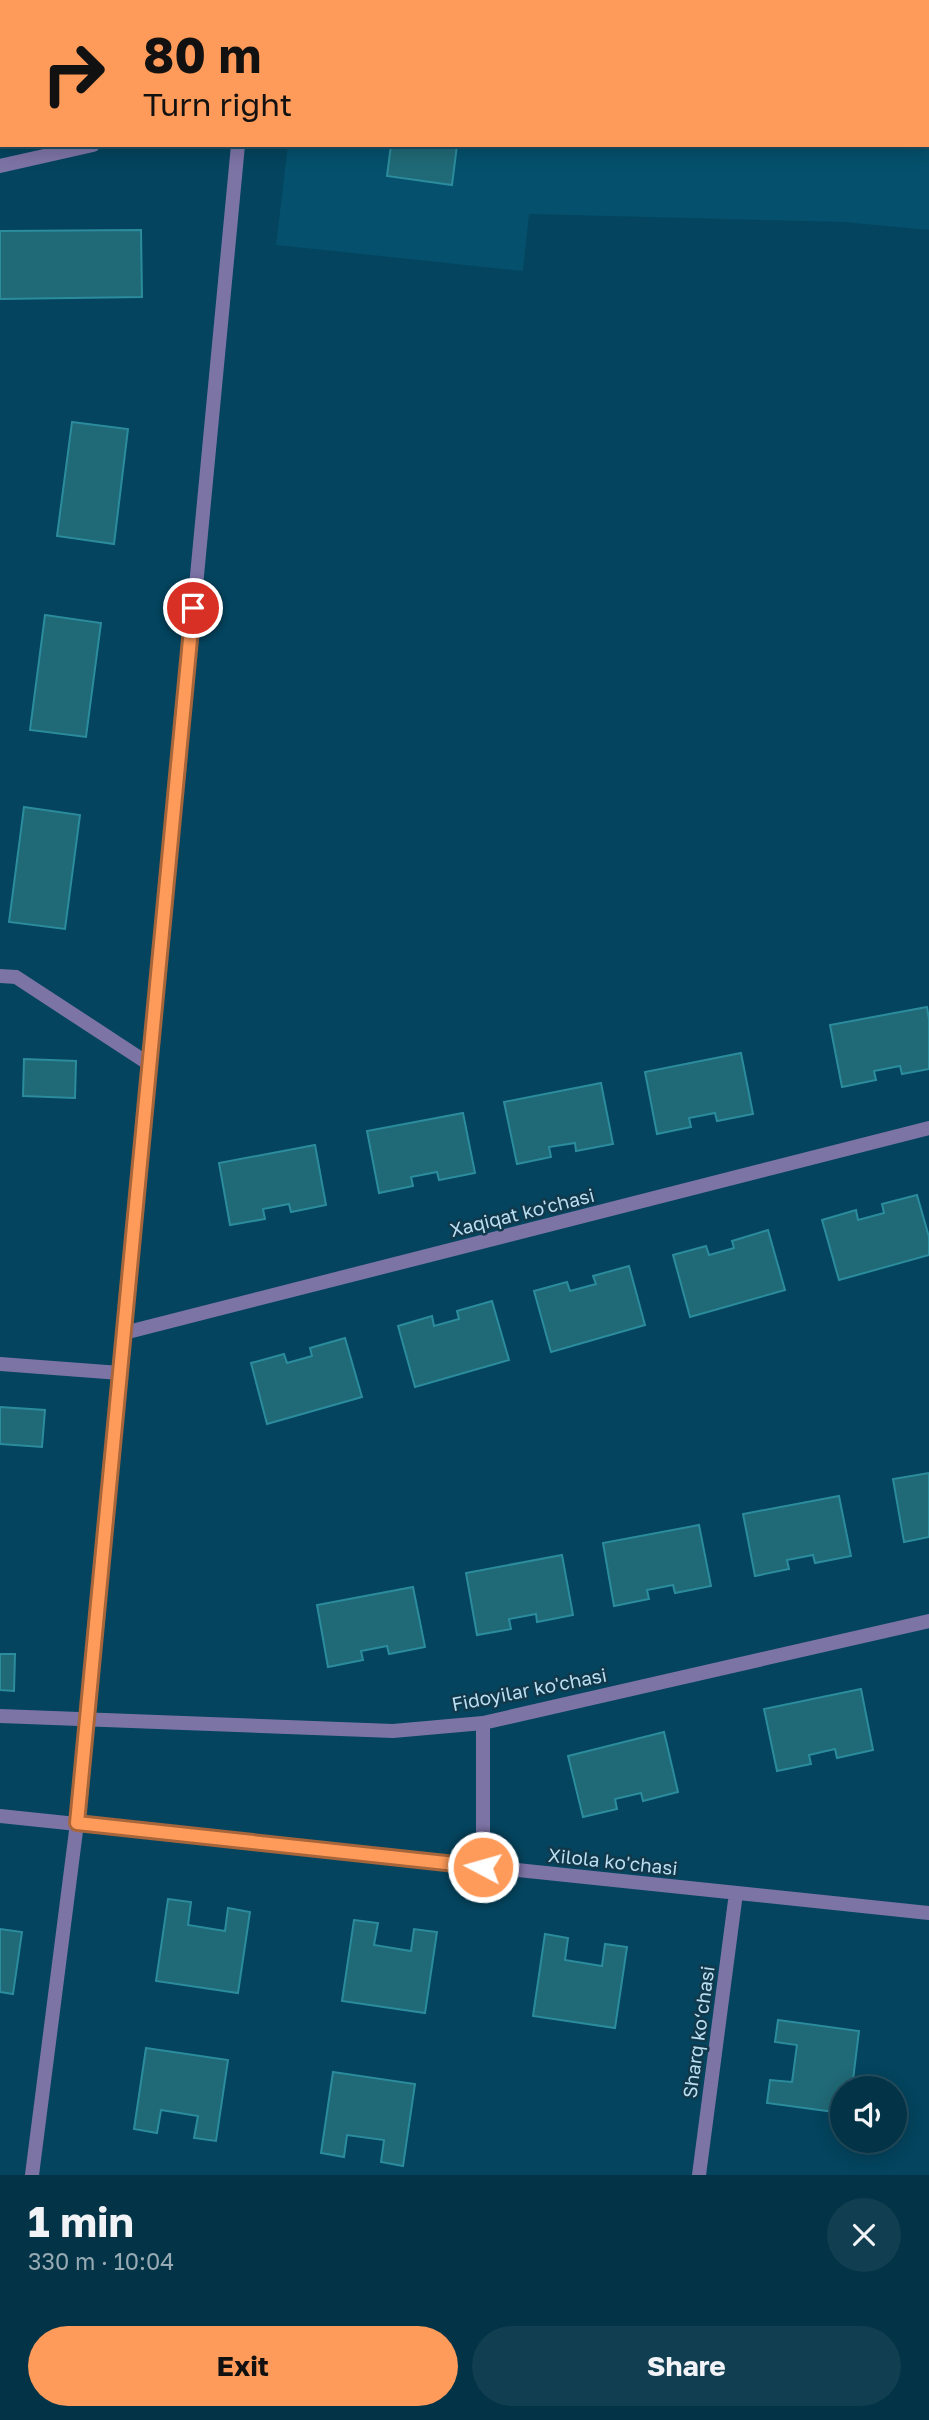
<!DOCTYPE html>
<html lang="en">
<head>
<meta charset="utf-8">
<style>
  :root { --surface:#033346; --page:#113f51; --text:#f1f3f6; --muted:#97aab3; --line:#244e5f; --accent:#ff9b5a }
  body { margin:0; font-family:"Golos Text",sans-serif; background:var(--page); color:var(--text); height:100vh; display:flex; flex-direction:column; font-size:26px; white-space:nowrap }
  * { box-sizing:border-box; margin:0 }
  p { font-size:23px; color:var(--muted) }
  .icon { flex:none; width:38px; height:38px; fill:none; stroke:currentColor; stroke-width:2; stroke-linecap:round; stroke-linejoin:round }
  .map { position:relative; height:2175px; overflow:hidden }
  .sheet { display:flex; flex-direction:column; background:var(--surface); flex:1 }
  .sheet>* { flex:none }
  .hud { position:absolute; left:0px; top:0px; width:929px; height:147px; box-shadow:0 4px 18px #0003,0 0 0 2px var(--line); background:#ff9b5a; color:#111; overflow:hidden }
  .fabs { position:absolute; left:830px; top:2076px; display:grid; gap:14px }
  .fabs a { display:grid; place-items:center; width:77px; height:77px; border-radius:50%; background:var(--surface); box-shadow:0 4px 18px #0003,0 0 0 2px var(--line); font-size:35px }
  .pin { position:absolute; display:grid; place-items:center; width:60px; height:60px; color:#fff; margin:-30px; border:4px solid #fff; border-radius:50%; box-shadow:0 2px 7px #0007 }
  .me { position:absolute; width:77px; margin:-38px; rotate:276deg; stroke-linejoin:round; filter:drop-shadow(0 0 5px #0008) }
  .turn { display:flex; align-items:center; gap:24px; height:147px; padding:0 28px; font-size:32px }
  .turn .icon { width:91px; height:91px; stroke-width:2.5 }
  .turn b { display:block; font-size:49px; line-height:60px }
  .round { display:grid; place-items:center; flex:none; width:74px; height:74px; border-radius:37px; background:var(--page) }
  .head { display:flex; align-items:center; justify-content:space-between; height:119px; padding:0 28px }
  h1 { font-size:42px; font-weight:700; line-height:52px }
  .primary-button { display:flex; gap:14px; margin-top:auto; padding:14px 28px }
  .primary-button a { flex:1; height:80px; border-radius:42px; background:var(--accent); color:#111; font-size:28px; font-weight:700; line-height:80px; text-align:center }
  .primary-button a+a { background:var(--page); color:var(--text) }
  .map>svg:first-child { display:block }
  .built { fill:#05506c }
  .building { fill:#206976; stroke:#2b8c9d; stroke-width:2 }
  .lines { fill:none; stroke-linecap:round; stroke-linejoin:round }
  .minor { stroke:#7d74a6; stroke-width:14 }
  .route-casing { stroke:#a6653a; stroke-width:18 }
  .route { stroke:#ff9b5a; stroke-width:12 }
  .labels { text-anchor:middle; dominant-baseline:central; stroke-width:5; stroke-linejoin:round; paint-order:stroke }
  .street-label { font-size:19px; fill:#bbdef1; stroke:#11394b }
</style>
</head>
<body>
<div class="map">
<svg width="929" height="2175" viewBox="0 0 929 2175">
  <rect width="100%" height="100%" fill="#04445e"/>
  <!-- built -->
  <path class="built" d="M 306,0 L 929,0 L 929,230 L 843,222 L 529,214 L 523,271 L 276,245 L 288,145 L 928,145 L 928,2 L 306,2 Z"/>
  <!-- building -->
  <path class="building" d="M 391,145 L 457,145 L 452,185 L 387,176 Z
    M 141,230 L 142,297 L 0,299 L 0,231 Z
    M 72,422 L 128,429 L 114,544 L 57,536 Z
    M 45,615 L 101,623 L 86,737 L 30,730 Z
    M 24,807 L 80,815 L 65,929 L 9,922 Z
    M 927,1007 L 929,1019 L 929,1069 L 902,1074 L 900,1066 L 874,1071 L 876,1080 L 842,1087 L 830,1025 Z
    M 741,1053 L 753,1114 L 717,1121 L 715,1113 L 689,1118 L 691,1127 L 657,1134 L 645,1072 Z
    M 24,1059 L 76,1061 L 75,1098 L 23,1096 Z
    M 601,1083 L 613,1144 L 576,1151 L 575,1143 L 549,1147 L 551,1157 L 517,1164 L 504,1102 Z
    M 463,1113 L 475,1173 L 439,1180 L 437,1172 L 411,1177 L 413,1186 L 379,1193 L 367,1131 Z
    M 315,1145 L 326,1205 L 291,1212 L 289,1204 L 263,1209 L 265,1219 L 230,1225 L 219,1163 Z
    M 917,1195 L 929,1237 L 929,1255 L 839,1280 L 822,1220 L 856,1210 L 858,1220 L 884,1213 L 882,1204 Z
    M 768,1230 L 785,1290 L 690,1317 L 673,1255 L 706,1246 L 709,1255 L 734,1248 L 732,1241 Z
    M 629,1266 L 645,1325 L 551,1352 L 534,1291 L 567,1282 L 570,1291 L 596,1284 L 593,1276 Z
    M 492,1301 L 509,1360 L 415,1387 L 398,1326 L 432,1316 L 434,1326 L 459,1319 L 457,1311 Z
    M 345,1338 L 362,1397 L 267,1424 L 251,1363 L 284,1354 L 287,1363 L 312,1356 L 310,1348 Z
    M 0,1407 L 45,1410 L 42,1447 L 0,1444 Z
    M 929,1473 L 929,1537 L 904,1542 L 893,1479 Z
    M 839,1496 L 851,1556 L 815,1563 L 813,1555 L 787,1560 L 789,1569 L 755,1576 L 743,1514 Z
    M 699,1525 L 711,1586 L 675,1593 L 673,1585 L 647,1590 L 649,1599 L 614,1606 L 603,1543 Z
    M 562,1555 L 573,1615 L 537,1622 L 536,1614 L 509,1619 L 511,1629 L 477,1635 L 466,1573 Z
    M 413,1587 L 425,1647 L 389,1654 L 387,1646 L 361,1651 L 363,1660 L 328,1667 L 317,1605 Z
    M 0,1654 L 15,1654 L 14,1691 L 0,1690 Z
    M 861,1689 L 873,1750 L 837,1758 L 835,1749 L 809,1755 L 811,1764 L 777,1771 L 764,1709 Z
    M 664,1732 L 678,1792 L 643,1801 L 641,1793 L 615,1799 L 617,1809 L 583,1817 L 568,1756 Z
    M 168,1899 L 191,1902 L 188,1925 L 225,1931 L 228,1908 L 250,1912 L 238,1993 L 156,1981 Z
    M 354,1920 L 378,1923 L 374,1945 L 411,1951 L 414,1929 L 437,1932 L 425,2013 L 342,2001 Z
    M 0,1929 L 22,1932 L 13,1994 L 0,1992 Z
    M 545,1934 L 568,1938 L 565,1960 L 602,1966 L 605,1944 L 627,1947 L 615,2028 L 533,2016 Z
    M 778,2020 L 859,2031 L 852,2088 L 842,2088 L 842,2113 L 767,2103 L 770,2080 L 792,2082 L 797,2045 L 775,2042 Z
    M 146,2048 L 228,2060 L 216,2141 L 194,2138 L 198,2116 L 161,2110 L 157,2133 L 134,2129 Z
    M 333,2072 L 415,2084 L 403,2166 L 381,2162 L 384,2140 L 347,2135 L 344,2157 L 321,2153 Z"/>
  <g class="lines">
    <!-- minor -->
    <path class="minor" d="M 42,0 L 42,2
      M 253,2 L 253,0
      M 0,166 L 93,145
      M 0,976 L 16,977 L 149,1064
      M 124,1333 L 929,1128
      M 0,1364 L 120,1373
      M 0,1716 L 393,1731 L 483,1723 L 929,1621
      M 483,1723 L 483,1866
      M 0,1816 L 929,1913
      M 32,2175 L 77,1823 L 88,1720 L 238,145
      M 699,2175 L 736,1893"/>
  </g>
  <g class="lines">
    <!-- route casing -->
    <g class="route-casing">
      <path id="route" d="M 193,608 L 77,1823 L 483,1867"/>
    </g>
    <!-- route -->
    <use href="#route" class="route"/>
  </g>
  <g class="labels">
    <!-- street labels -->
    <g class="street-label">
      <text transform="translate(522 1212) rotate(-14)">Xaqiqat ko'chasi</text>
      <text transform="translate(529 1689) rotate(-11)">Fidoyilar ko'chasi</text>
      <text transform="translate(613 1861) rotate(6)">Xilola ko'chasi</text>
      <text transform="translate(698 2032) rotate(-82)">Sharq ko‘chasi</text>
    </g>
  </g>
</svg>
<div class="fabs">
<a><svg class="icon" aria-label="sound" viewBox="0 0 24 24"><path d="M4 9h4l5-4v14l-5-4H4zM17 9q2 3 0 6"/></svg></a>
</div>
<div class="pin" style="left:193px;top:608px;background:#d93025"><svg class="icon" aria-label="arrive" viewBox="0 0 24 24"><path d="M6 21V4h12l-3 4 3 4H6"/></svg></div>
<svg class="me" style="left:483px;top:1867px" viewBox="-20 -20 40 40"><circle r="17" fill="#ff9b5a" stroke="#fff" stroke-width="3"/><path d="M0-11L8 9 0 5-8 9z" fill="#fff"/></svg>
<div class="hud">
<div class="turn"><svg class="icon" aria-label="right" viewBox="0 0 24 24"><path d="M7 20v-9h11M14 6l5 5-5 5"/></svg><div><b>80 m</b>Turn right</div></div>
</div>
</div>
<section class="sheet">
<div class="head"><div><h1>1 min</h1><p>330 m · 10:04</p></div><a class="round"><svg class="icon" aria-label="close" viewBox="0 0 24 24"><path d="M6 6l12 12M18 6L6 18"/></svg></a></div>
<div class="primary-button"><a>Exit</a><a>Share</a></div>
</section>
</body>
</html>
